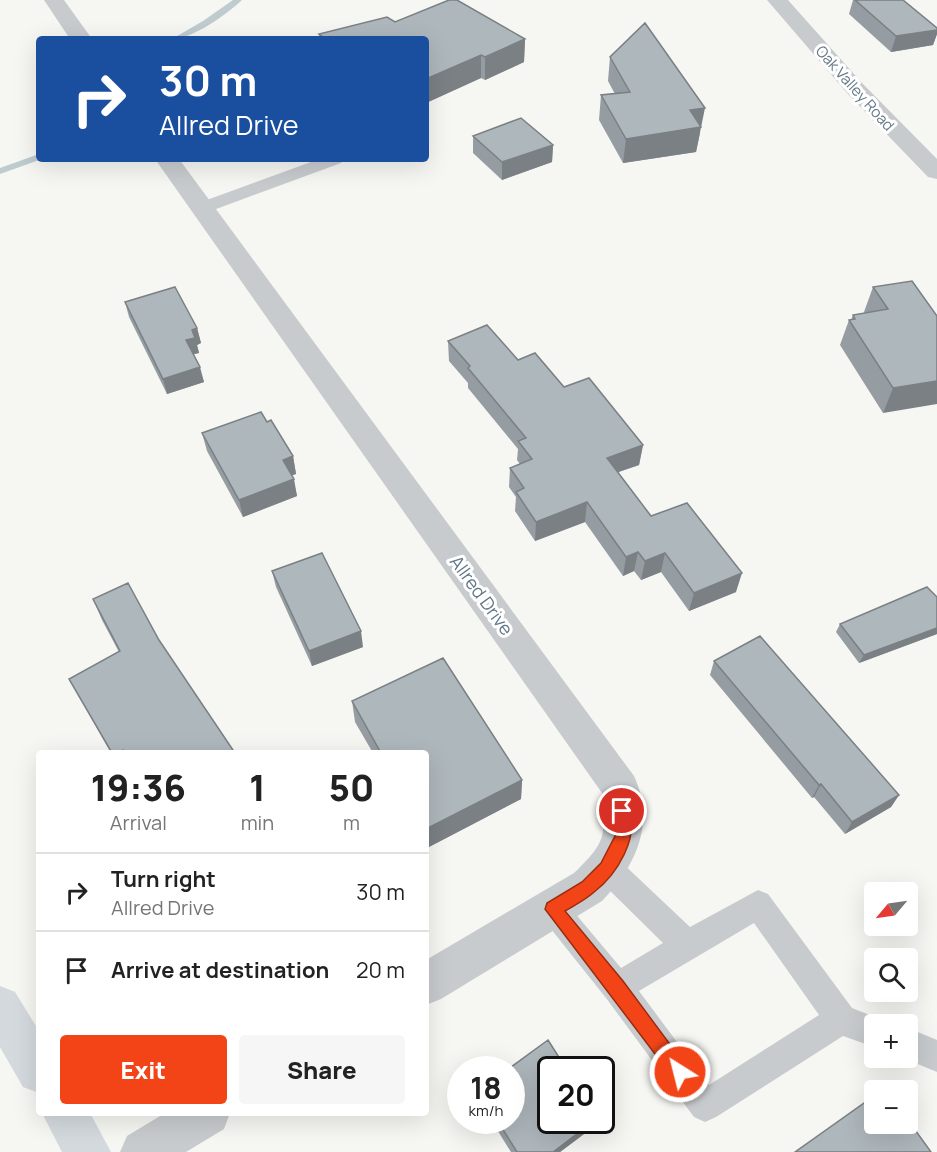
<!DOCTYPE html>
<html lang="en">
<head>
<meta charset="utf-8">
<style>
  :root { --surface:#fff; --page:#f6f6f6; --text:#222; --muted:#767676; --line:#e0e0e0; --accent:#f24417 }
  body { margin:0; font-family:Manrope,sans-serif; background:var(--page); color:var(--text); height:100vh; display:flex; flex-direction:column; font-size:22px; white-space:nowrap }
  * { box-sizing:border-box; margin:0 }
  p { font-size:20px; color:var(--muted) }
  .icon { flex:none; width:33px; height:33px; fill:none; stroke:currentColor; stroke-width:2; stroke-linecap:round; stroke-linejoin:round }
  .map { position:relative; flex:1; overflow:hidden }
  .panel { position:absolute; left:36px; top:750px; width:393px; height:366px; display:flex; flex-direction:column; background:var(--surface); border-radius:6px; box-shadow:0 6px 24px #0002 }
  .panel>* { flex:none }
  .top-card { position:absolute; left:36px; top:36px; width:393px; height:126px; border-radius:6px; box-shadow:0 6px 24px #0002; background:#1a4fa0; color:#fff; overflow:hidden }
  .needle { width:39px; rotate:241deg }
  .controls { position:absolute; left:864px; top:882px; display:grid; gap:12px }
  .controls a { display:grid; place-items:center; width:54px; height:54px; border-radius:6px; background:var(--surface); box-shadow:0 6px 24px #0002; font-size:30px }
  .speed { position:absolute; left:447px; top:1056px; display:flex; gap:12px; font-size:30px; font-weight:700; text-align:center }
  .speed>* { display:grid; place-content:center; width:78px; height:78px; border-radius:50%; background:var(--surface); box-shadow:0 6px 24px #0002; line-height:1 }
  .speed small { font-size:15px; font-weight:400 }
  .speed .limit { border:3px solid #111; border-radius:9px; background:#fff; color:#111 }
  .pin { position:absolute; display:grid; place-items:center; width:51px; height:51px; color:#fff; margin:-26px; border:3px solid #fff; border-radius:50%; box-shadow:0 2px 6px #0007 }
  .me { position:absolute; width:66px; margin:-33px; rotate:324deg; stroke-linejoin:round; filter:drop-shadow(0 0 4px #0008) }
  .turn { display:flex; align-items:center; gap:21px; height:126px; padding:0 24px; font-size:27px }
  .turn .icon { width:78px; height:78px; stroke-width:2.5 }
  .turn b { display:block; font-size:42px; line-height:51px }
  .eta { display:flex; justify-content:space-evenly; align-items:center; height:102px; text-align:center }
  .eta b { font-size:36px; font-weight:800; line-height:42px }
  .primary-button { display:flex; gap:12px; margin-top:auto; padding:12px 24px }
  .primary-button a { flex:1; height:69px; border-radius:6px; background:var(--accent); color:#fff; font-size:24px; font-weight:800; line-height:69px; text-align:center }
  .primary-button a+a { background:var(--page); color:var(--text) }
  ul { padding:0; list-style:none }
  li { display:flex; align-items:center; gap:18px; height:78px; padding:0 24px; border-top:2px solid var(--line) }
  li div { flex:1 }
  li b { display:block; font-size:22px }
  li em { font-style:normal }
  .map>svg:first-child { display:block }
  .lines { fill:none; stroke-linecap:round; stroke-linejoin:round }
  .stream { fill:#becbcf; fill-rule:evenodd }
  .lane { fill:#c8cbce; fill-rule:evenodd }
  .street { fill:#c8cbce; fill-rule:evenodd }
  .secondary { fill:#d3d9dd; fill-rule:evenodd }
  .wall { fill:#969da2 }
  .shaded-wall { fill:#7a8084 }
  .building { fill:#aeb7bc; stroke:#7a8084; stroke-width:1.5 }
  .route { fill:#f24417; stroke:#9d2c0f; stroke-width:1.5 }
  .labels { text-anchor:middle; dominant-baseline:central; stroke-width:6; stroke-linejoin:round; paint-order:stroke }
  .far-street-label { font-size:15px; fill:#627786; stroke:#fff }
  .street-label { font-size:18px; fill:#627786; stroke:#fff }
</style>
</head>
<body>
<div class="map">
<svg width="937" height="1152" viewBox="0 0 937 1152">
  <rect width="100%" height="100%" fill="#f6f6f2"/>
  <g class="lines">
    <!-- stream -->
    <path class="stream" d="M 233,0 L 242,0 C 227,14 193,39 172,39 L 203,21 Z
      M 39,154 L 39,159 L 42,159 L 0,174 L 0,168 Z"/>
    <!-- lane -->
    <path class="lane" d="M 319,159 L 344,159 L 341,163 L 208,212 L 196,212 L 193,208 L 196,204 Z
      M 607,854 L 617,858 L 690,927 L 758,890 L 768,894 L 852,1008 L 885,1021 L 887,1024 L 874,1024 L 874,1047 L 843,1036 L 716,1117 L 705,1122 L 694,1117 L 606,998 L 543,919 L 538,909 L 543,899 L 553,895 L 563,899 L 621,968 L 663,943 L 597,878 L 593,868 L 597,858 ZM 754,923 L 819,1015 L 709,1085 L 639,991 Z
      M 908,1028 L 937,1040 L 937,1072 L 903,1058 L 908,1058 Z"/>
    <!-- street -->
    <path class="street" d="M 44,0 L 64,0 L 92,39 L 70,39 Z
      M 767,0 L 788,0 L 862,83 L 937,159 L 937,179 L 928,177 L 847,93 Z
      M 155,159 L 179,159 L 634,776 C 656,823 636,866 602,901 L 441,999 L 426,1005 L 426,960 L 574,873 C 607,841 605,837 602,793 Z
      M 165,1113 L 230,1113 L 224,1129 L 186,1152 L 120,1152 L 127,1136 Z"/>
    <!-- secondary -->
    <path class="secondary" d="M 0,986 L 15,992 L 39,1031 L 39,1093 L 23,1087 L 0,1047 Z
      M 42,1113 L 90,1113 L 111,1152 L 62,1152 Z"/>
  </g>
  <!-- wall -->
  <path class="wall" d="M 853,0 L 903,0 L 937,28 L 937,34 L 933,45 L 891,52 L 849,14 Z
    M 395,22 L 525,39 L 524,62 L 485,80 L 481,78 L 426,103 L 426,39 L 319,39 L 319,34 Z
    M 610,57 L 700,133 L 696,152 L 623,163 L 599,120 L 601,95 L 615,94 L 608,81 Z
    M 473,136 L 553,145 L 552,162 L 502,180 L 473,153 Z
    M 873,287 L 937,316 L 883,413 L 840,345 L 849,320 L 851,320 L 853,315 L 865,313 L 864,312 Z
    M 125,302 L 197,328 L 201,343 L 197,345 L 199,353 L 194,354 L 204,382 L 167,394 L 129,317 Z
    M 448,341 L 518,360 L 564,387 L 643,445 L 639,465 L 618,472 L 651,516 L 736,592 L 689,611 L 661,572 L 641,580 L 634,571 L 623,576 L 585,522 L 535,541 L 515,511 L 516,497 L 509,487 L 510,468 L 520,464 L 517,460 L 518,449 L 468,388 L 468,383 L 449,361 Z
    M 267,422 L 293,456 L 296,474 L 292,475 L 297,496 L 243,517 L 207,451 L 202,433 Z
    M 272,571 L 363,647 L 312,666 L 276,587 Z
    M 937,597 L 937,634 L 859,663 L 836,632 L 840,624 Z
    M 93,599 L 159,640 L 235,753 L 111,753 L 69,679 L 119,652 L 102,620 Z
    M 714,661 L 899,795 L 891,807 L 845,834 L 814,797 L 812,798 L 710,675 Z
    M 352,701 L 522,780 L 521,799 L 427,848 L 426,847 L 426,753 L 373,753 L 355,722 Z
    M 491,1120 L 598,1120 L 596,1125 L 560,1152 L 511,1152 Z"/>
  <!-- shaded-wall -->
  <path class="shaded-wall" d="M 937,30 L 937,34 L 933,45 L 891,52 L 896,36 Z
    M 525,39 L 524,62 L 485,80 L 485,57 Z
    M 481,55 L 481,78 L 426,103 L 426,79 Z
    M 705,108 L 696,152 L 623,163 L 626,139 L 690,110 Z
    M 553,145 L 552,162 L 502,180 L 502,162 Z
    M 197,328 L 201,343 L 197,345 L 199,353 L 190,355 L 186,340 L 192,330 Z
    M 200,367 L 204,382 L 167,394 L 163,379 Z
    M 937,381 L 937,404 L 883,413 L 893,388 Z
    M 643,445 L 639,465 L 604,477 L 607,458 Z
    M 293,456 L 296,474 L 287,477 L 283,460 Z
    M 294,479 L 297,496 L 243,517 L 239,500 Z
    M 587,502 L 585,522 L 535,541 L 536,522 Z
    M 638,552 L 634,571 L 623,576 L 626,557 Z
    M 665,553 L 661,572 L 641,580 L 645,561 Z
    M 742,573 L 736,592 L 689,611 L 694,593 Z
    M 937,628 L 937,634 L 859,663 L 864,655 Z
    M 361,631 L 363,647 L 312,666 L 309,651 Z
    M 522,780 L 521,799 L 427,848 L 426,829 Z
    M 821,784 L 814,797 L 812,798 L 819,785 Z
    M 899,795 L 891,807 L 845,834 L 852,822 Z
    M 595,1120 L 598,1120 L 596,1125 L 560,1152 L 553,1152 Z"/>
  <!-- building -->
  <path class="building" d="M 449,0 L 457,0 L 525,39 L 485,57 L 481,55 L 426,79 L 426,39 L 326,39 L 319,34 L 387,17 L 395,22 Z
    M 855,0 L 903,0 L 937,28 L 937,30 L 896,36 Z
    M 645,23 L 705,108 L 690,110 L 701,127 L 626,139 L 601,95 L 630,92 L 610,57 Z
    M 521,118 L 553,145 L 502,162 L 473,136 Z
    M 912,281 L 937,316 L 937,381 L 893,388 L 849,320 L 855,319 L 853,315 L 888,309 L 873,287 Z
    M 175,287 L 197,328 L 192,330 L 195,338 L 186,340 L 200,367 L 163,379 L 125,302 Z
    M 487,325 L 518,360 L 535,353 L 564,387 L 589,378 L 643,445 L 607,458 L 651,516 L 687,503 L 742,573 L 694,593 L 665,553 L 645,561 L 638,552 L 626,557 L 587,502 L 536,522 L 516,492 L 524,488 L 510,468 L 532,459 L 518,441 L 526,438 L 468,368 L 470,366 L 448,341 Z
    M 261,412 L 267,422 L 271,420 L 293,456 L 283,460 L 294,479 L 239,500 L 202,433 Z
    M 322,553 L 361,631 L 309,651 L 272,571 Z
    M 128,583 L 159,640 L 235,753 L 124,753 L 123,750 L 118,753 L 112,753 L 69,679 L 120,651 L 93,599 Z
    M 927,587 L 937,597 L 937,628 L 864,655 L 840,624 Z
    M 760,636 L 899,795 L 852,822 L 821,784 L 819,785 L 714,661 Z
    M 443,658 L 522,780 L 426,829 L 426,753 L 381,753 L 352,701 Z
    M 548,1040 L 567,1070 L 550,1070 L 550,1120 L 595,1120 L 553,1152 L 517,1152 L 497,1120 L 512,1120 L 512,1070 L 507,1070 Z
    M 874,1096 L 874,1124 L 908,1124 L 908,1120 L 931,1152 L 795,1152 Z"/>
  <!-- route -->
  <path class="route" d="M 622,804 L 628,806 C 641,836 617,875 593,893 C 585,900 575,905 565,911 L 623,981 L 686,1066 L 689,1072 L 686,1079 L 680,1081 L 674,1079 L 545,909 L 547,903 L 582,882 L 601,863 L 616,834 L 615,811 L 617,806 Z"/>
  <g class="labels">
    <!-- far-street labels -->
    <g class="far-street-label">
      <text transform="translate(855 88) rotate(48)">Oak Valley Road</text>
    </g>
    <!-- street labels -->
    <g class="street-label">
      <text transform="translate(482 595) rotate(54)">Allred Drive</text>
    </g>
  </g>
</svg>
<div class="controls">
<a><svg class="needle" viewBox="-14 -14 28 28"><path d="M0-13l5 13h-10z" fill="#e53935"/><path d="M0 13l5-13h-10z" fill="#767676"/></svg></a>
<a><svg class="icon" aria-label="search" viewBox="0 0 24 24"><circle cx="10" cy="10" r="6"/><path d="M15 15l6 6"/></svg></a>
<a>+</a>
<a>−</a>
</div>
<div class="speed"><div>18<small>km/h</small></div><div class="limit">20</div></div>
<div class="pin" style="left:622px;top:811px;background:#d93025"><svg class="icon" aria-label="arrive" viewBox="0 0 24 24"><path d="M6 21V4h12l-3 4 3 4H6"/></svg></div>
<svg class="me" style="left:680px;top:1072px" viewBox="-20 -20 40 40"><circle r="17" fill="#f24417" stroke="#fff" stroke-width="3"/><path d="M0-11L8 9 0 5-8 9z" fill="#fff"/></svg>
<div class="top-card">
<div class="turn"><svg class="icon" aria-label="right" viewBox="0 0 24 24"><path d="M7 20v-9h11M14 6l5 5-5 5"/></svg><div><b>30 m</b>Allred Drive</div></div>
</div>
<section class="panel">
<div class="eta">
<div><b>19:36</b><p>Arrival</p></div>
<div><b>1</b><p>min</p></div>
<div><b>50</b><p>m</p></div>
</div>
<ul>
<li><svg class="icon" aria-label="right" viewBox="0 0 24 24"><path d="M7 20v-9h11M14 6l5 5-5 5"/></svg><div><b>Turn right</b><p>Allred Drive</p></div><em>30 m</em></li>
<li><svg class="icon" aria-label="arrive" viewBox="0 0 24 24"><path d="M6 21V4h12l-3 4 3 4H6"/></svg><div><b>Arrive at destination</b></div><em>20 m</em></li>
</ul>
<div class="primary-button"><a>Exit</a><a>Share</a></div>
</section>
</div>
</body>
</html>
